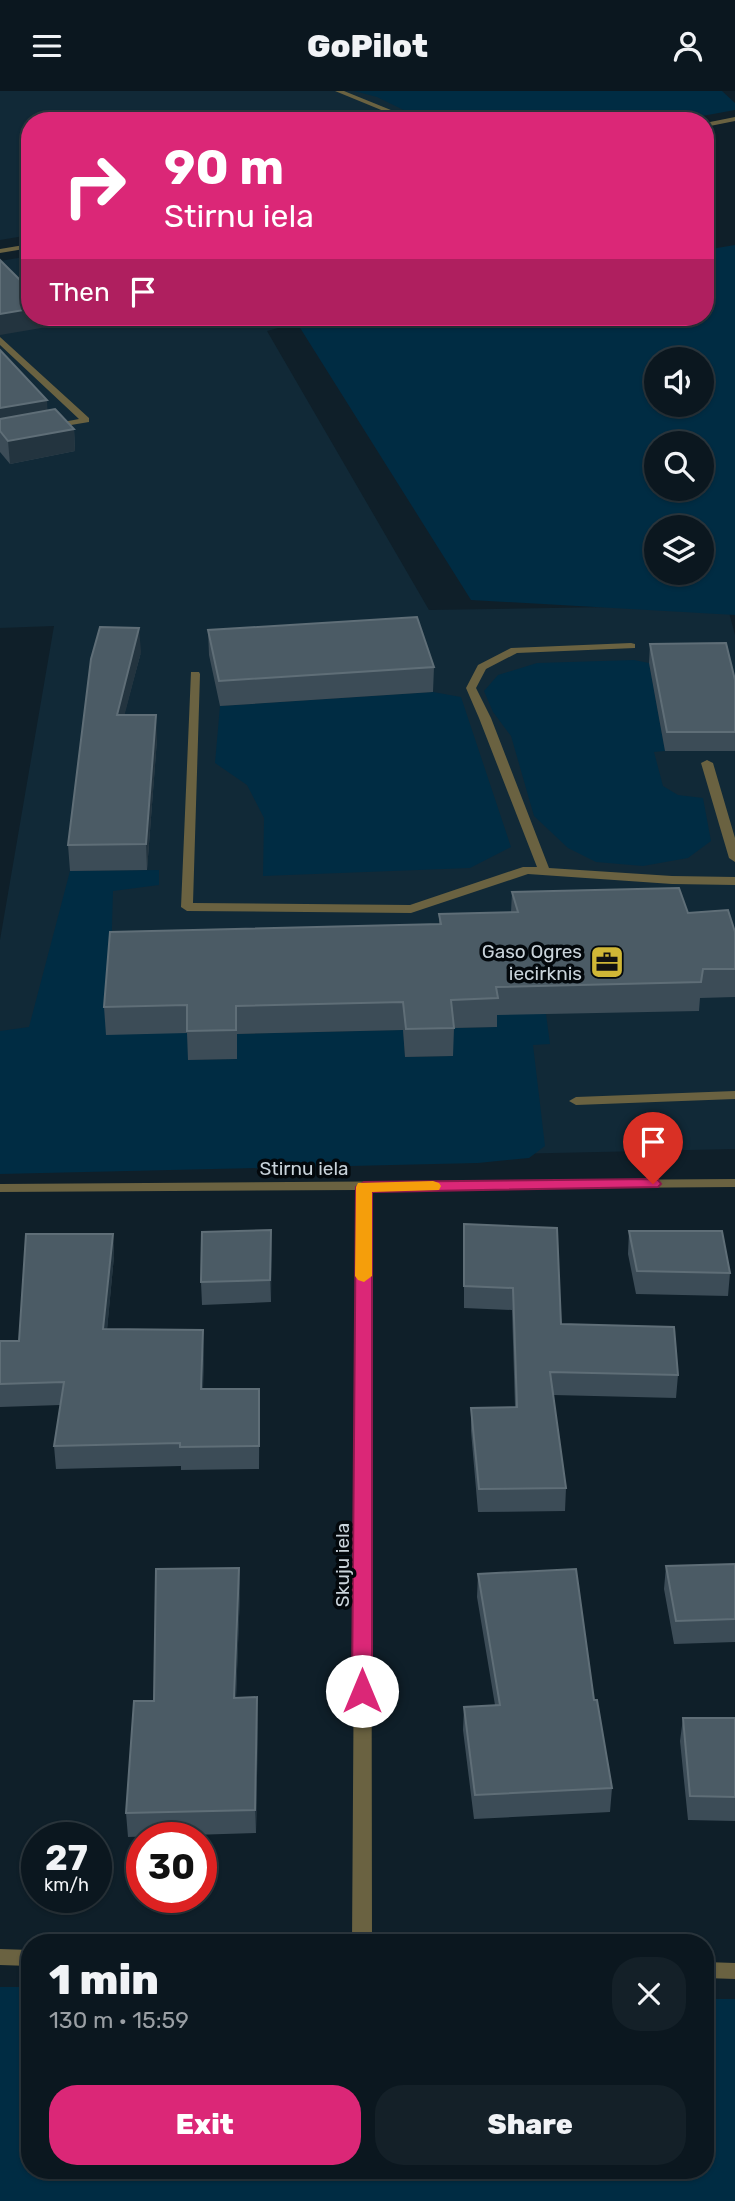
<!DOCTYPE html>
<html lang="en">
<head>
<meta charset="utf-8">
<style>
  :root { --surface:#0b171f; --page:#142028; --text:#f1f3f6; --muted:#9a9fa4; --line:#2b363d; --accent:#db2777 }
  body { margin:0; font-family:Rubik,sans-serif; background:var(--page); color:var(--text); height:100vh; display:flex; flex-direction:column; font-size:26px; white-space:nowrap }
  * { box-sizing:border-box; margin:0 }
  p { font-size:23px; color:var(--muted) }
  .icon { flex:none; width:38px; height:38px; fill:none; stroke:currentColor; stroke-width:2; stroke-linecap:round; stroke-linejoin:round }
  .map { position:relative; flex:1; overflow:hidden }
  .details { position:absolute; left:21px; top:1843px; width:693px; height:245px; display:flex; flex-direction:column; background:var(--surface); border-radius:28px; box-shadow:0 2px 5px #0004,0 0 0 2px var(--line) }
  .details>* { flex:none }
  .top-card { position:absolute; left:21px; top:21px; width:693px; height:214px; border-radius:28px; box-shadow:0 2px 5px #0004,0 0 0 2px var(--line); background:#db2777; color:#fff; overflow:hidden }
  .controls { position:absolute; left:644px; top:256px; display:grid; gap:14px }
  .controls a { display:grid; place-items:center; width:70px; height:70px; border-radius:50%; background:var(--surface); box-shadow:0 2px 5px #0004,0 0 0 2px var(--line); font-size:35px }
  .speed { position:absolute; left:21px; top:1731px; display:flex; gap:14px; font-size:35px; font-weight:700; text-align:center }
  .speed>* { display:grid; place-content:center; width:91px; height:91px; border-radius:50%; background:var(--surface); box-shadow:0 2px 5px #0004,0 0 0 2px var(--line); line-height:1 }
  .speed small { font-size:18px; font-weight:400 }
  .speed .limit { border:10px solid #d22; background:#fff; color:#111 }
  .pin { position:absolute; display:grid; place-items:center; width:60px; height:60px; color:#fff; margin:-72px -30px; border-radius:50% 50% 50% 0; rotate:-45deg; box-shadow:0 0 7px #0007 }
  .pin .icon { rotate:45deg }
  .me { position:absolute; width:77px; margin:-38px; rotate:0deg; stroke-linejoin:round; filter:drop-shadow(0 0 5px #0008) }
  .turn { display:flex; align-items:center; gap:24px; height:147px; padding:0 28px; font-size:32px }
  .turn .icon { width:91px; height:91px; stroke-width:2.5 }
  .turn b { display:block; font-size:49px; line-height:60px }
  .then { display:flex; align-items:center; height:66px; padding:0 28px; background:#0003; gap:14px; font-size:26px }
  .round { display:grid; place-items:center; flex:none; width:74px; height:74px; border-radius:28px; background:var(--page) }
  .overview { display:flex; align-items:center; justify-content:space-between; height:119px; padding:0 28px }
  h1 { font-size:42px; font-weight:800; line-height:52px }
  .primary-button { display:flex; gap:14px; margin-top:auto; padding:14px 28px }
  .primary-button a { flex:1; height:80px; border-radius:28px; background:var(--accent); color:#fff; font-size:28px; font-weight:800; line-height:80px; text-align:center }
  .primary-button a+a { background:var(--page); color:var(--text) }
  header { display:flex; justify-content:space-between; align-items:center; height:91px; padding:0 28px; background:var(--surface); font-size:32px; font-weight:800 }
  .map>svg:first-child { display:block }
  .built { fill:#112937 }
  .green { fill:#002c43; fill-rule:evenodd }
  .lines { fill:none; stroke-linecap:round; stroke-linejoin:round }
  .service { fill:#6a6241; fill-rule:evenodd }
  .minor { fill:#6a6241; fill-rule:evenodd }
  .wall { fill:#3c4c57 }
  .shaded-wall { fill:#23343f }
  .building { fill:#4b5b65; stroke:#5f6e77; stroke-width:2 }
  .route { fill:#db2777; stroke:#8e194d; stroke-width:2 }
  .slow { fill:#f59e0b }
  .labels { text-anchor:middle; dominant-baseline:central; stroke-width:7; stroke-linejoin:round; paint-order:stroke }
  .poi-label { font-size:19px; fill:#c9d3da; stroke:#03080c; text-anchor:end }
  .street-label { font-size:19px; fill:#c9d3da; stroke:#03080c }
</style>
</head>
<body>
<header><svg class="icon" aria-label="menu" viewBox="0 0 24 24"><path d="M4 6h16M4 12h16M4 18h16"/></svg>GoPilot<svg class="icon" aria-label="person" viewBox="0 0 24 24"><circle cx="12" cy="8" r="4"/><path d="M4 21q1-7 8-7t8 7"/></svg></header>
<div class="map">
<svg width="735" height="2110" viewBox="0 0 735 2110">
  <rect width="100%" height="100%" fill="#0f1f29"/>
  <!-- built -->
  <path class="built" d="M 0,0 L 382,0 L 451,30 L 30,30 L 30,144 L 0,149 Z
    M 30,165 L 30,226 L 319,226 L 267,240 L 429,519 L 727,514 L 735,544 L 735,1058 L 0,1074 L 0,849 L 54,535 L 0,537 L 0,170 Z"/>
  <!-- green -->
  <path class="green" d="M 354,0 L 722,0 L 735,12 L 735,19 L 675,30 L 426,30 L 377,6 Z
    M 735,154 L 735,524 L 471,509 L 297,232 L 335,226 L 705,226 L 705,159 ZM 656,268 L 702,268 L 702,313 L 656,313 ZM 656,352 L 702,352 L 702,397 L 656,397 ZM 656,436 L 702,436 L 702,481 L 656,481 Z
    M 634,569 L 649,572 L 665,660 L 654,661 L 663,695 L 678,704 L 703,707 L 711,750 L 688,767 L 643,775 L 596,771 L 568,757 L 534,725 L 511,645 L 493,621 L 484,600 L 498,584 L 537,572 Z
    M 433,601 L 461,606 L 511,756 L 470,777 L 263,785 L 264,727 L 247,694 L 215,672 L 220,615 Z
    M 159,779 L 159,794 L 113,800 L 111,869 L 189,942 L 189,969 L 237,968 L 237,943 L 403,939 L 405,966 L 453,965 L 450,937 L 496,936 L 494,914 L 527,913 L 534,923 L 546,923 L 550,953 L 533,954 L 545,1055 L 529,1067 L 478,1072 L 0,1083 L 0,940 L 29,936 L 70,780 Z
    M 0,1896 L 30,1896 L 30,2079 L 705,2079 L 705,1908 L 735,1908 L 735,2110 L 0,2110 Z"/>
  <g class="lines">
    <!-- service -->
    <path class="service" d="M 335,0 L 344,0 L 418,30 L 408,30 Z
      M 0,246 L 89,327 L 89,331 L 47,338 L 47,334 L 79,328 L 0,254 Z
      M 631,552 L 635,553 L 635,557 L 517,562 L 486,578 L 476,597 L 491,627 L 549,777 L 672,785 L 735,786 L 735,794 L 672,793 L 528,783 L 411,822 L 187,820 L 181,816 L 191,581 L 199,581 L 200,583 L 193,812 L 410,814 L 523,776 L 537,776 L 479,627 L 466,597 L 478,574 L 511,557 Z
      M 707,669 L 713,672 L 735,747 L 735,771 L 729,767 L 701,672 Z
      M 735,1000 L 735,1008 L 576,1014 L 569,1010 L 576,1006 Z"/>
    <!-- minor -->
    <path class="minor" d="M 735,26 L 735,30 L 705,36 L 705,32 Z
      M 30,153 L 30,157 L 0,162 L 0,158 Z
      M 735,1088 L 735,1096 L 371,1099 L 372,1852 L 352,1852 L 357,1099 L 0,1101 L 0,1093 Z
      M 0,1858 L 30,1859 L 30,1875 L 0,1874 Z
      M 705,1871 L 735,1872 L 735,1888 L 705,1887 Z"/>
  </g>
  <!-- wall -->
  <path class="wall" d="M 0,259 L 47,309 L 47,319 L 74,338 L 75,360 L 10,373 L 0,361 Z
    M 208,539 L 434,576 L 433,601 L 220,615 L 209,564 Z
    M 650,553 L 735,589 L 735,660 L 665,660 L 649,572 Z
    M 141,561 L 124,624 L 157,648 L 147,779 L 70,780 L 68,754 Z
    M 512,801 L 688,822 L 735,841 L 735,906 L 700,907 L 699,920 L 497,924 L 497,936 L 454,937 L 453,965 L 405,966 L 403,939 L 237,943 L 237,968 L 188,969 L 187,942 L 106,944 L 104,916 L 439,833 L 439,823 L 511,821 Z
    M 464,1133 L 561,1233 L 678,1284 L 676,1307 L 553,1304 L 566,1397 L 565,1420 L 478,1421 L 471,1340 L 471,1317 L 515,1316 L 512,1219 L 464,1217 Z
    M 271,1139 L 271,1211 L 202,1214 L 201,1191 Z
    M 629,1140 L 730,1182 L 728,1205 L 636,1203 L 628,1163 Z
    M 113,1143 L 114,1165 L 107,1238 L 204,1261 L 203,1298 L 259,1298 L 259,1378 L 181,1379 L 181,1375 L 56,1378 L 54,1355 L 60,1314 L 0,1316 L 0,1250 L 19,1250 Z
    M 735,1473 L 735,1551 L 674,1553 L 664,1498 L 666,1475 Z
    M 239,1477 L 240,1500 L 236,1607 L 258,1630 L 256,1742 L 128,1746 L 126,1722 L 154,1610 Z
    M 478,1483 L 594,1609 L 612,1697 L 610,1721 L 474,1728 L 463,1639 L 464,1616 L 495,1614 L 477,1506 Z
    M 683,1627 L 735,1627 L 735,1730 L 688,1729 L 680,1650 Z"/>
  <!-- shaded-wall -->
  <path class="shaded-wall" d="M 30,218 L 30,226 L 46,226 L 47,236 L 0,244 L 0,223 Z
    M 47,309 L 48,331 L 0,339 L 0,317 Z
    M 74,338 L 75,360 L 10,373 L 8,350 Z
    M 139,537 L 141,561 L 118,649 L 117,624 Z
    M 156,624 L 157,648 L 147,779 L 146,753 Z
    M 271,1139 L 272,1162 L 271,1211 L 270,1189 Z
    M 113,1143 L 114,1165 L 105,1261 L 103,1238 Z
    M 203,1239 L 204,1261 L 202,1321 L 201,1298 Z
    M 259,1298 L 260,1321 L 259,1378 Z
    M 239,1477 L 240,1500 L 235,1631 L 234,1607 Z
    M 257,1606 L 258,1630 L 256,1742 L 255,1719 Z"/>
  <!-- building -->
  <path class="building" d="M 0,169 L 30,199 L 30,218 L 0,223 Z
    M 0,259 L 47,309 L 0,317 Z
    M 55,318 L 74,338 L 8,350 L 0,340 L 0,328 Z
    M 417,526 L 434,576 L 219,590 L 208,539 Z
    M 100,536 L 139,537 L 117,624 L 156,624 L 146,753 L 68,754 L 91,568 Z
    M 726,552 L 735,589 L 735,641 L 667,641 L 650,553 Z
    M 679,797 L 688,822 L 728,819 L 735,841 L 735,878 L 703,878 L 701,891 L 496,896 L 498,907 L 451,909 L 454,937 L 406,938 L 403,911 L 236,915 L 236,939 L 187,940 L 187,914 L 104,916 L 110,841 L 441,833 L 439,823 L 518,821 L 512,801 Z
    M 464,1133 L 557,1137 L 561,1233 L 674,1236 L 678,1284 L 550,1281 L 566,1397 L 479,1398 L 471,1317 L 517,1316 L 513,1197 L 464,1195 Z
    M 271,1139 L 270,1189 L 201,1191 L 202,1141 Z
    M 629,1140 L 722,1140 L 730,1182 L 637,1180 Z
    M 26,1143 L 113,1143 L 103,1238 L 203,1239 L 201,1298 L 259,1298 L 259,1355 L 180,1356 L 180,1352 L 54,1355 L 64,1291 L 0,1293 L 0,1250 L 19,1250 Z
    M 735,1473 L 735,1528 L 676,1530 L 666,1475 Z
    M 239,1477 L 234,1607 L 257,1606 L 255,1719 L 126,1722 L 134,1610 L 154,1610 L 156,1478 Z
    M 576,1478 L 594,1609 L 597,1609 L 612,1697 L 475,1704 L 464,1616 L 500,1614 L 478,1483 Z
    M 683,1627 L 735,1627 L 735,1706 L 690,1705 Z"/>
  <!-- route -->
  <path class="route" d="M 653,1088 L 658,1089 L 661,1093 L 658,1096 L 372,1101 L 372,1600 L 370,1605 L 362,1607 L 355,1605 L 352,1600 L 356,1096 L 364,1091 Z"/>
  <!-- slow -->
  <path class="slow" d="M 433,1090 L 439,1092 L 441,1095 L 439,1099 L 372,1101 L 372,1185 L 364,1191 L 358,1189 L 355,1185 L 356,1096 L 358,1092 Z"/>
  <!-- icons -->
  <defs>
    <g id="office-square" transform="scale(1.75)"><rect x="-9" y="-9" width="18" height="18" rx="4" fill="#d0b736" stroke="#03080c"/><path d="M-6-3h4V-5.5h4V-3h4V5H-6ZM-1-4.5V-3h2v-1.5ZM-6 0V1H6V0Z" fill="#111"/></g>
  </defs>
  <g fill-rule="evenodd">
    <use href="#office-square" x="607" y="871"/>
  </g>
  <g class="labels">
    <!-- poi labels -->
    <g class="poi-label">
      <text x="582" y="860">Gaso Ogres<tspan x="582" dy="22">iecirknis</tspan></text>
    </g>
    <!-- street labels -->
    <g class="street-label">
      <text x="304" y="1077">Stirnu iela</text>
      <text transform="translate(342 1474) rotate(-90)">Skuju iela</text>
    </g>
  </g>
</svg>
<div class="controls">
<a><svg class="icon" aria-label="sound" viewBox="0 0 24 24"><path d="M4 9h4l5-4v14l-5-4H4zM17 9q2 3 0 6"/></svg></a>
<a><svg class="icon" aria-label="search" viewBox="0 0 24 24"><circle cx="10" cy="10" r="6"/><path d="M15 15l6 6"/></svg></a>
<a><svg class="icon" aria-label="layers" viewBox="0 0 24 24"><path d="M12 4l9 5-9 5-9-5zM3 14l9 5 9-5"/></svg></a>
</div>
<div class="speed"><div>27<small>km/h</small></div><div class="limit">30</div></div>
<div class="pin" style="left:653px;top:1093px;background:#d93025"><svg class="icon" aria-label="arrive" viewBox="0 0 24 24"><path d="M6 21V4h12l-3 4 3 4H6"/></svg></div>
<svg class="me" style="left:362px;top:1600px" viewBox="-20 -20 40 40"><circle r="19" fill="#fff"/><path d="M0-13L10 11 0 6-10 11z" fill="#db2777"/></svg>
<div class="top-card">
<div class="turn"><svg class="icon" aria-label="right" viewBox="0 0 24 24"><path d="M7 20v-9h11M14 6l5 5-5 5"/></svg><div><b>90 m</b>Stirnu iela</div></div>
<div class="then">Then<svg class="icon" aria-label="arrive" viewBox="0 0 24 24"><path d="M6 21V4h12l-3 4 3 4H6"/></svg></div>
</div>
<section class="details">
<div class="overview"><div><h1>1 min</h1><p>130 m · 15:59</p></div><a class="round"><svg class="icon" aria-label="close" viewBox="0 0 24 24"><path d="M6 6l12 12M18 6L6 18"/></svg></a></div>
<div class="primary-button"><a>Exit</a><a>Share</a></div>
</section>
</div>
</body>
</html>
